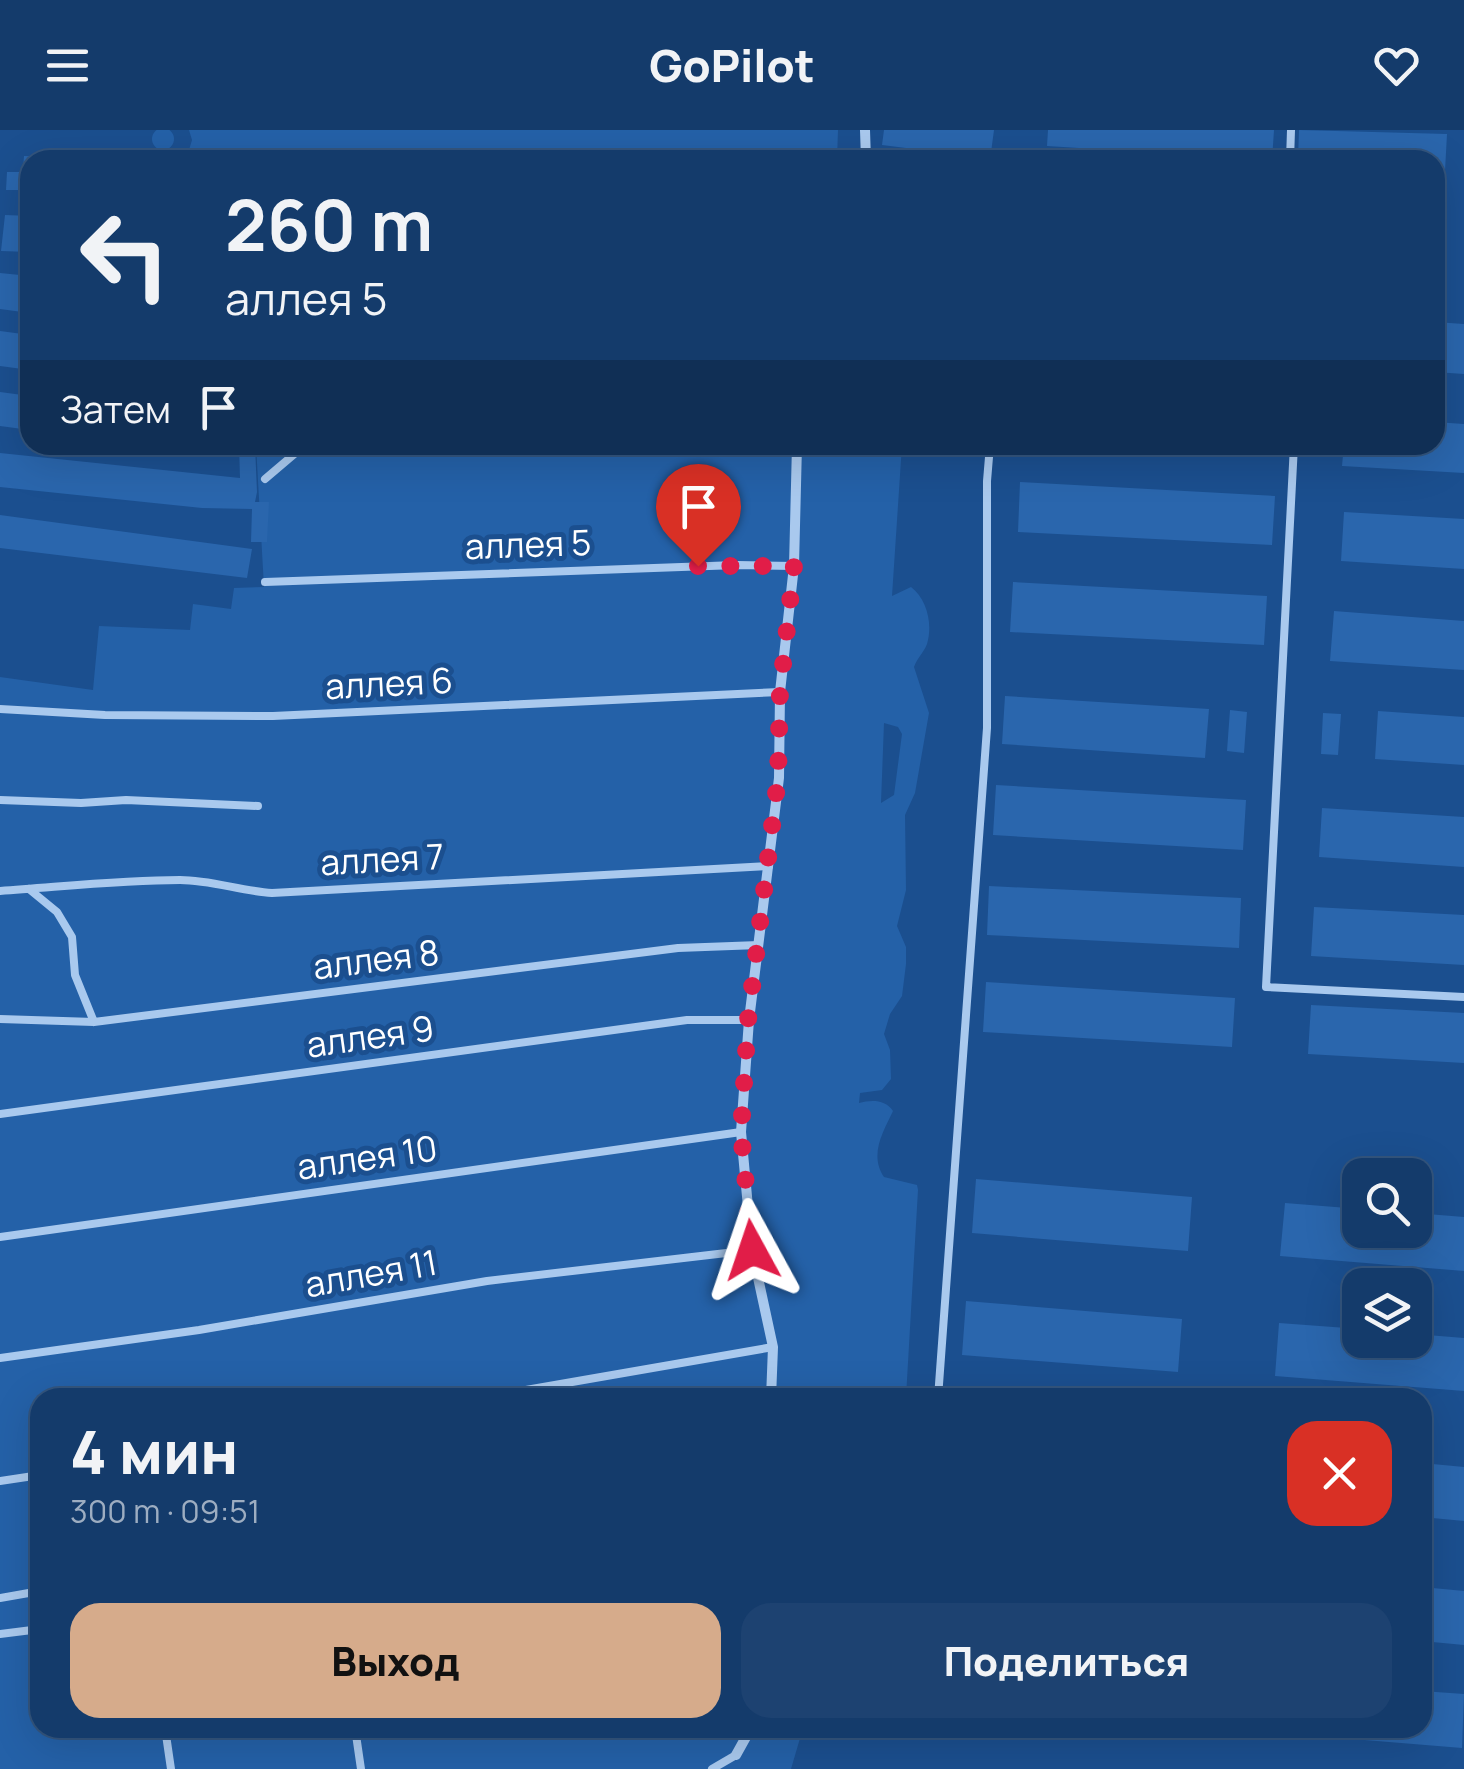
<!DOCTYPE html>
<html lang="ru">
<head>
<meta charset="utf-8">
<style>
  :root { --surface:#143b6b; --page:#1d4271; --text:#f1f3f6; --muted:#9dadc1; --line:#33557e; --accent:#d6ab8b }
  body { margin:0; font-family:Manrope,sans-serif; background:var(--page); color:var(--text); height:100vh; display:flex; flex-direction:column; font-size:38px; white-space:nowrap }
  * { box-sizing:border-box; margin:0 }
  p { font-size:32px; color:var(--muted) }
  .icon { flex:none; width:55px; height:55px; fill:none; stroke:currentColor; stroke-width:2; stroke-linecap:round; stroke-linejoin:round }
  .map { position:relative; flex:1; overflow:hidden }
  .details { position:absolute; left:30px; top:1258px; width:1402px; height:350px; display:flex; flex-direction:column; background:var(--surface); border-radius:30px; box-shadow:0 10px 40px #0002,0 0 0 2px var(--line) }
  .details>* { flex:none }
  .hud { position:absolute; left:20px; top:20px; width:1425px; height:305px; border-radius:30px; box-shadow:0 10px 40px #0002,0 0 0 2px var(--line); background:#143b6b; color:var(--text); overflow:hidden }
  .controls { position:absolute; left:1342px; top:1028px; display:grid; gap:20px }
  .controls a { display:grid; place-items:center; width:90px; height:90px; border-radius:20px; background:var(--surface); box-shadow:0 10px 40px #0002,0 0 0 2px var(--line); font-size:50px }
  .pin { position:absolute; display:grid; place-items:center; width:85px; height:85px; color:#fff; margin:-102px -42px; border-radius:50% 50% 50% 0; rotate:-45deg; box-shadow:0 0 10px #0007 }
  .pin .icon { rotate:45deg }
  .me { position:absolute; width:110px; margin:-55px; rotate:355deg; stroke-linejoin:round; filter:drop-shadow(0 0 8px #0008) }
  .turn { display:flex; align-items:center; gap:35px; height:210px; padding:0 40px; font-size:45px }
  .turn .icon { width:130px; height:130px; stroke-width:2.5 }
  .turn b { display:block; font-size:70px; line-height:85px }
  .then { display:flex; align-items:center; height:95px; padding:0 40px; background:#0003; gap:20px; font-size:38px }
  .round { display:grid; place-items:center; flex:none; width:105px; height:105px; border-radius:30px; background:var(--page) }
  .summary { display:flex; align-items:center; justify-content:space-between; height:170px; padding:0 40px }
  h1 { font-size:60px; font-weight:800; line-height:75px }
  .cta { display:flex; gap:20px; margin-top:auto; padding:20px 40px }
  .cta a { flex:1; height:115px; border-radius:30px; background:var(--accent); color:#111; font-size:40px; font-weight:800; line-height:115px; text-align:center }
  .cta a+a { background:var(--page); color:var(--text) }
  header { display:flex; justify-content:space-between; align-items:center; height:130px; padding:0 40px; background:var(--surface); font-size:45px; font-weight:800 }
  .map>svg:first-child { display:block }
  .green { fill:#2461a8; fill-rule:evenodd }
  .building { fill:#2a66ad }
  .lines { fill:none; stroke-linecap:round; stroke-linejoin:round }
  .lane { stroke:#a9c9ee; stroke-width:8 }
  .street { stroke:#a9c9ee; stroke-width:10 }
  .route { stroke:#e11d48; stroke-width:18; stroke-dasharray:0 32.4 }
  .labels { text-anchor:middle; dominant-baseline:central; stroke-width:10; stroke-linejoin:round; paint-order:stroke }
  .street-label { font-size:35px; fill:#fff; stroke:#1b4f8f }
</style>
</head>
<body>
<header><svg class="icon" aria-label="menu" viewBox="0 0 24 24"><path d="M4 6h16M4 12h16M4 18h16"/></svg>GoPilot<svg class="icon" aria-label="heart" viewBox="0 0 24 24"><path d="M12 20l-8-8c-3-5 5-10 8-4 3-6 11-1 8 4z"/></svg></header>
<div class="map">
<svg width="1464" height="1639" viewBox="0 0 1464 1639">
  <rect width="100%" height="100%" fill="#1b4f8f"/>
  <!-- green -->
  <path class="green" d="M152 9a11 11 0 1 1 22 0a11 11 0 1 1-22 0Z
    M 189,0 L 838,0 L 837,30 L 186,30 L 192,10 Z
    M 256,315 L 902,315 L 892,466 L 911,457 C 927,469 933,494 927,514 C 924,522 917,528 914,537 L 929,583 L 915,663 L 905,685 L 906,760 L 897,796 L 906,817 L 906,834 L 902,866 L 890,884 L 884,904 L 890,920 L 891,949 L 882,960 L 860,963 L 859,973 C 871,970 885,969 893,981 C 883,1002 869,1025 884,1047 L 917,1055 L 918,1060 L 906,1267 L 40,1268 L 40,1598 L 803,1598 L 791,1639 L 0,1639 L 0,547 L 93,560 L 99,496 L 190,500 L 193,474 L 231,479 L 234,458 L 264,457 ZM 884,593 L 898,597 L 902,604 L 894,665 L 881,673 Z"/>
  <!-- building -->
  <path class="building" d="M 884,0 L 994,0 L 990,30 L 953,30 L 954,24 L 882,15 Z
    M 1048,0 L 1274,0 L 1272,30 L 1047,16 Z
    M 1299,0 L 1447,4 L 1445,41 L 1435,40 L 1435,30 L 1298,30 Z
    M 163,22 L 178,22 L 178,30 L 163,30 Z
    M 24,26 L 51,27 L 51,30 L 30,30 L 30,40 L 23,39 Z
    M 7,42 L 30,42 L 30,60 L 6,60 Z
    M 5,85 L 30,86 L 30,122 L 1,121 Z
    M 0,143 L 30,146 L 30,183 L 0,179 Z
    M 1435,192 L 1464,194 L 1464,244 L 1435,242 Z
    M 0,201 L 30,205 L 30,240 L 0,236 Z
    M 0,262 L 30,266 L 30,300 L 0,296 Z
    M 1435,292 L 1464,294 L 1464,343 L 1342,336 L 1344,315 L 1435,315 Z
    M 239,315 L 255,315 L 257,362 L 255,372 L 269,372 L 267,412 L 251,412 L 252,379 L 202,378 L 0,357 L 0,323 L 240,348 Z
    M 1020,352 L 1275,366 L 1272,415 L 1018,402 Z
    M 1344,382 L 1464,389 L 1464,439 L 1341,431 Z
    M 0,385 L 252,419 L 247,448 L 0,418 Z
    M 1013,452 L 1267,466 L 1264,515 L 1010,502 Z
    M 1334,481 L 1464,491 L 1464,540 L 1330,531 Z
    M 1005,566 L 1209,579 L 1205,628 L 1002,614 Z
    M 1230,580 L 1247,582 L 1244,623 L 1227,621 Z
    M 1378,581 L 1464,587 L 1464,635 L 1375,629 Z
    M 1323,583 L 1341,584 L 1338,625 L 1321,624 Z
    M 996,655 L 1246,670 L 1243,720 L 993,705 Z
    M 1322,678 L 1464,687 L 1464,737 L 1319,727 Z
    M 989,756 L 1241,768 L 1239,818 L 987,805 Z
    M 1314,777 L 1464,785 L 1464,835 L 1311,826 Z
    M 986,852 L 1235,868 L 1232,917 L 983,902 Z
    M 1311,875 L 1464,883 L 1464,933 L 1308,924 Z
    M 976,1049 L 1192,1067 L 1188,1121 L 972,1103 Z
    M 1285,1073 L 1360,1079 L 1360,1100 L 1415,1100 L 1415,1083 L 1464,1087 L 1464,1141 L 1280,1126 Z
    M 966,1171 L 1182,1189 L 1178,1242 L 962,1225 Z
    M 1279,1193 L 1360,1199 L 1360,1210 L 1415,1210 L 1415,1204 L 1464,1208 L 1464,1261 L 1275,1246 Z
    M 1422,1333 L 1464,1337 L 1464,1391 L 1422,1387 Z
    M 1422,1457 L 1464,1461 L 1464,1515 L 1422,1511 Z
    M 1422,1561 L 1464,1564 L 1462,1618 L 1242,1600 L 1242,1598 L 1422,1598 Z"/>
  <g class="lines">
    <!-- lane -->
    <path class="lane" d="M 1290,30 L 1291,0
      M 1294,315 L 1266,857 L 1464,867
      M 265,349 L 305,315
      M 265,452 L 737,435 L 794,436
      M 0,579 L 105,585 L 273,586 L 780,562
      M 0,670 L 81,673 L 126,670 L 258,676
      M 29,759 L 57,782 L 72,807 L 75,845 L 94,892
      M 0,761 C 60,757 120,750 180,750 C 211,750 241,761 272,763 L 769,736
      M 0,889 L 94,892 L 678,818 L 759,815
      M 0,984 L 687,890 L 749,890
      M 0,1107 L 741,1002
      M 0,1228 L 199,1200 L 487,1151 L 752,1120
      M 480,1268 L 773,1217
      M 938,1268 L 987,598 L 987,351 L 990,315
      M 0,1351 L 40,1345
      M 0,1468 L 40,1461
      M 0,1504 L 40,1499
      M 165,1598 L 171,1639
      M 355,1598 L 361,1639
      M 712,1639 L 736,1625"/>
    <!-- street -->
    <path class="street" d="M 865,0 L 866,30
      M 771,1268 L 773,1217 L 752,1120 L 741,1002 L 749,890 L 779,648 L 780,562 L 794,436 L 797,315
      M 736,1625 L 751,1598"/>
  </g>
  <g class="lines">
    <!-- route -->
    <path class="route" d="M 698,436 L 794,436 L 780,562 L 778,648 L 748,890 L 741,1002 L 752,1120"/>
  </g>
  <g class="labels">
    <!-- street labels -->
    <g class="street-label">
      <text transform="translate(528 414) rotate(-2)">аллея 5</text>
      <text transform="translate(389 553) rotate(-3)">аллея 6</text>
      <text transform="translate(382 729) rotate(-3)">аллея 7</text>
      <text transform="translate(376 829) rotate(-7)">аллея 8</text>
      <text transform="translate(370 906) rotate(-8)">аллея 9</text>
      <text transform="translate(367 1027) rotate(-8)">аллея 10</text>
      <text transform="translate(371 1143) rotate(-10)">аллея 11</text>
    </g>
  </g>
</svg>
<div class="controls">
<a><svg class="icon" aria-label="search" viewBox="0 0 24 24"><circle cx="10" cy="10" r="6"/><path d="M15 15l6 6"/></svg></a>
<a><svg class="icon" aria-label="layers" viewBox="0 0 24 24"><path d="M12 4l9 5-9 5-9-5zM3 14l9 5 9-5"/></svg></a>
</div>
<div class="pin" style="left:698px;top:436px;background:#d93025"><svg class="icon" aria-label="arrive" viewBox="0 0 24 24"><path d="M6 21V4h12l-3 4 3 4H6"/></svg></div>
<svg class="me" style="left:752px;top:1120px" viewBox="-20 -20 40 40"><path d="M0-17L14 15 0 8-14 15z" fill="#e11d48" stroke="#fff" stroke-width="4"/></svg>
<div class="hud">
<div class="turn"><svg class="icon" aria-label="left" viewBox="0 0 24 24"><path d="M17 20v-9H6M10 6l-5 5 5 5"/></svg><div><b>260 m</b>аллея 5</div></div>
<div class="then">Затем<svg class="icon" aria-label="arrive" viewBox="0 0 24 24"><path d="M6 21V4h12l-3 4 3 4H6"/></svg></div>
</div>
<section class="details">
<div class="summary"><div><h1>4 мин</h1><p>300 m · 09:51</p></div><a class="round" style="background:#d93025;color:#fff"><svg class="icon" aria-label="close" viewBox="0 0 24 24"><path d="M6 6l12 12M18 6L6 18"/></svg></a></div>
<div class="cta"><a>Выход</a><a>Поделиться</a></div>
</section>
</div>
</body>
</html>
